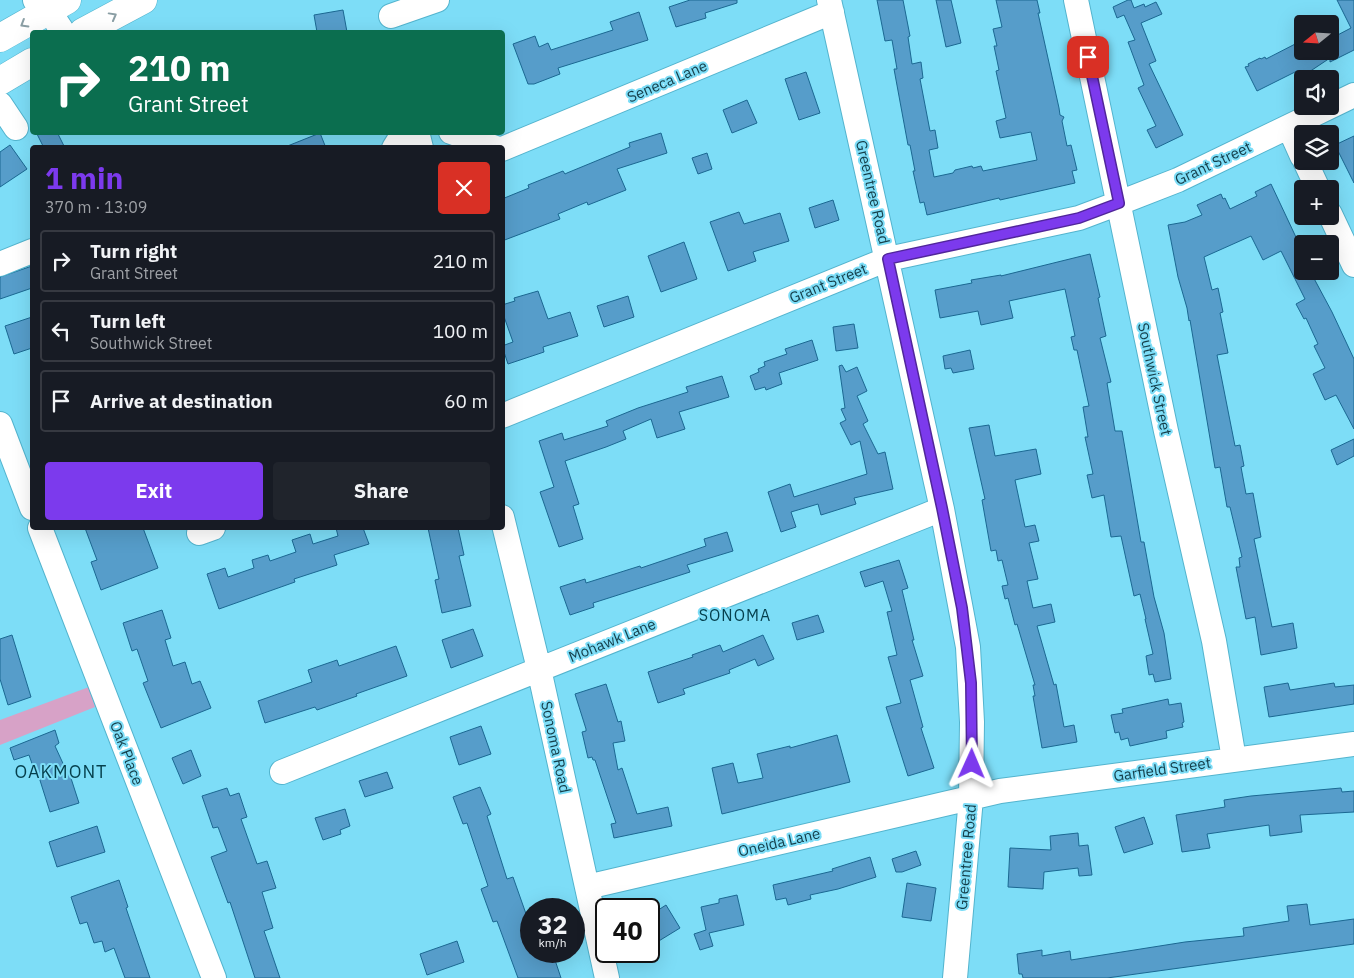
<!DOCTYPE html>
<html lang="en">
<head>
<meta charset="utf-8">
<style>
  :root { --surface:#171b24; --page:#20242c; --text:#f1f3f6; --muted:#9ea1a6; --line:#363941; --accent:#7c3aed }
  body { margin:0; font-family:"IBM Plex Sans",sans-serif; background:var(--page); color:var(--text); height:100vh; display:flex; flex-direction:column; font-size:19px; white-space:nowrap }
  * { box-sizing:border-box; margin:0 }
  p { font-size:16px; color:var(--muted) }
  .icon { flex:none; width:28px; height:28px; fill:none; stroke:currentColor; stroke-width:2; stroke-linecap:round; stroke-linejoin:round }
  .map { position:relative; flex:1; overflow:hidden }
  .side { position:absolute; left:30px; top:145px; width:475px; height:385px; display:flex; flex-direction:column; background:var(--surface); border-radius:5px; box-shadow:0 5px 20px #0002 }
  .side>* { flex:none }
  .top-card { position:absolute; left:30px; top:30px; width:475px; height:105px; border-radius:5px; box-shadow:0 5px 20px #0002; background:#0b6e4f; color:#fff; overflow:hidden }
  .needle { width:32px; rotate:252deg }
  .buttons { position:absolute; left:1294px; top:15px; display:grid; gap:10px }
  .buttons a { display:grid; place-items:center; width:45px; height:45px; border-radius:5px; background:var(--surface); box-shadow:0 5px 20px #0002; font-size:25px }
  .speed { position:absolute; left:520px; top:898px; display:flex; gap:10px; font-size:25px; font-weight:700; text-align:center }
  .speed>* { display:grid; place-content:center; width:65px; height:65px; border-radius:50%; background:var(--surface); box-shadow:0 5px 20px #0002; line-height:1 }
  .speed small { font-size:12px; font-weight:400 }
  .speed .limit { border:2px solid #111; border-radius:8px; background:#fff; color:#111 }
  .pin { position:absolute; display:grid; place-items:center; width:42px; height:42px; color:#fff; margin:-21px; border-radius:10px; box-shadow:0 2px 8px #0006 }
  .me { position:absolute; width:55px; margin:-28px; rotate:1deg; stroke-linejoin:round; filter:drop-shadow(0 0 4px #0008) }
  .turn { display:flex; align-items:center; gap:18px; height:105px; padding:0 15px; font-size:22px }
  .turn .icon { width:65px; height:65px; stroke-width:2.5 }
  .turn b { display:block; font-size:35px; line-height:42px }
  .round { display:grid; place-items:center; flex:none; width:52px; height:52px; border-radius:5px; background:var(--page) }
  .summary { display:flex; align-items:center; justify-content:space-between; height:85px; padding:0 15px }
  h1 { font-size:30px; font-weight:700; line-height:38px; color:var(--accent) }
  .action { display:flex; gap:10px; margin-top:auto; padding:10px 15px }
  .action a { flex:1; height:58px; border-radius:5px; background:var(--accent); color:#fff; font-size:20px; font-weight:700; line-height:58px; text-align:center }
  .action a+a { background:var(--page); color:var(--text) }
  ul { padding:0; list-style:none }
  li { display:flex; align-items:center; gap:15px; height:62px; margin:0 10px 8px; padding:0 5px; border:2px solid var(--line); border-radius:5px }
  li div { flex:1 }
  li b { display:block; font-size:19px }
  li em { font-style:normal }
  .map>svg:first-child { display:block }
  .green { fill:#d7a2c7 }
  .building { fill:#569dca; stroke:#1b6892 }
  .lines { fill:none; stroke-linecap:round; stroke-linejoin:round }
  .minor-casing { stroke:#53b4ce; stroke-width:26 }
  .major-casing { stroke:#53b4ce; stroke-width:29 }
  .minor { stroke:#fff; stroke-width:24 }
  .major { stroke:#fff; stroke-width:28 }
  .oneway { stroke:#8a9ea4 }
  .route-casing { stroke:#51269a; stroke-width:12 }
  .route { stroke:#7c3aed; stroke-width:9 }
  .labels { text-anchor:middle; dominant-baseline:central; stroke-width:4; stroke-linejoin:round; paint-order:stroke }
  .street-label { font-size:15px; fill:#143e49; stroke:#7dddf7 }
  .neighbourhood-label { font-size:16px; letter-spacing:1px; fill:#053f4c; stroke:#7dddf7 }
  .quarter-label { font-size:18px; letter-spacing:1px; fill:#053f4c; stroke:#7dddf7 }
</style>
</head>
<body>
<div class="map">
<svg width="1354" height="978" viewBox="0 0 1354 978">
  <rect width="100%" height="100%" fill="#7dddf7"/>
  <!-- green -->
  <path class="green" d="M 89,687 L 95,707 L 0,745 L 0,720 Z"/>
  <!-- building -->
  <path class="building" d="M 690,0 L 737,0 L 737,3 L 705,13 L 706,18 L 676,27 L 669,7 Z
    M 877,0 L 903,0 L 910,36 L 908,37 L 912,64 L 921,62 L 923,78 L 920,79 L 930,131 L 935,130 L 938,148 L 929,150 L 934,177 L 953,173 L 955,170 L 972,166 L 973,168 L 981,166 L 983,171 L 1037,160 L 1031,132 L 1000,138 L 996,121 L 1006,118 L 996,71 L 999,70 L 994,46 L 997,46 L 993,29 L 1002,27 L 996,0 L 1037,0 L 1040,13 L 1038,13 L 1059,108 L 1060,115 L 1064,117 L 1062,121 L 1067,146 L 1071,145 L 1077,170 L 1072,171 L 1075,183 L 1000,200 L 999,198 L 927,215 L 924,202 L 920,203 L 913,171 L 915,171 L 910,145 L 908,145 L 894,69 L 897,69 L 892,40 L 885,41 Z
    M 936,0 L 951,0 L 961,43 L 946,47 Z
    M 1128,0 L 1131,0 L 1134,8 L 1144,4 L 1145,7 L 1156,2 L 1162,14 L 1141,23 L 1156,61 L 1149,64 L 1183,135 L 1156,148 L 1147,130 L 1156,126 L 1138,88 L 1144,85 L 1128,42 L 1135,40 L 1124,15 L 1117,18 L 1113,7 Z
    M 1337,0 L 1354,0 L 1354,50 L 1330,62 L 1330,58 L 1300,78 L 1297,71 L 1257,91 L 1245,67 L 1249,66 L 1248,64 L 1260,58 L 1261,59 L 1265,57 L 1266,59 L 1301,41 L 1302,51 L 1330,51 L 1330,39 L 1351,28 Z
    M 343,10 L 347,32 L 317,32 L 314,15 Z
    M 639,12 L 648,40 L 558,68 L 560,74 L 534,84 L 528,84 L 513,44 L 535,36 L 539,47 L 548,43 L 551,50 L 613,30 L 610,22 Z
    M 806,72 L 820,113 L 799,120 L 785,79 Z
    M 747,100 L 757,123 L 732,133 L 723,110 Z
    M 36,132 L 57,132 L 65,148 L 44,148 Z
    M 320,133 L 326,148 L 285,148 L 285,147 Z
    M 661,133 L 667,153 L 617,169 L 626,190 L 588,205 L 587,202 L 558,214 L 560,219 L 502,241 L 502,199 L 529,188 L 528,185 L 563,171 L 565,174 L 567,173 L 630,147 L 629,143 Z
    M 1354,136 L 1354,183 L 1335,145 Z
    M 10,145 L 27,169 L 0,187 L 0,152 Z
    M 707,153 L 712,169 L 698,174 L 692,158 Z
    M 1271,184 L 1302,250 L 1302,271 L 1310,271 L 1332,312 L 1354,359 L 1354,429 L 1336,395 L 1325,400 L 1313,374 L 1325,368 L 1314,346 L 1318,344 L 1306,318 L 1304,319 L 1296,304 L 1305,299 L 1281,251 L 1263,260 L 1251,236 L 1204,257 L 1212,290 L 1218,288 L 1223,312 L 1220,313 L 1228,353 L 1217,355 L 1235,446 L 1240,445 L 1244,466 L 1241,467 L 1246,494 L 1253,493 L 1261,537 L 1254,539 L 1272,627 L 1293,623 L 1297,648 L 1261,655 L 1255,617 L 1246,619 L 1236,567 L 1240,567 L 1239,558 L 1242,557 L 1230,507 L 1227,507 L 1220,467 L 1215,468 L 1190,320 L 1189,321 L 1187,308 L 1178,277 L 1168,225 L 1185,222 L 1202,215 L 1197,205 L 1221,194 L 1223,199 L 1225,198 L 1230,209 L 1257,196 L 1255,192 Z
    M 833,200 L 839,220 L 815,228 L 809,208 Z
    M 739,212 L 744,224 L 780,213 L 789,241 L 753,252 L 756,261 L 728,271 L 710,222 Z
    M 684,242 L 697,279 L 661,292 L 648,256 Z
    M 1090,254 L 1100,297 L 1098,298 L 1106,336 L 1100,338 L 1111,382 L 1107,383 L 1115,431 L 1122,431 L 1141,542 L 1144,542 L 1154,597 L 1164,633 L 1171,679 L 1155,682 L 1153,674 L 1149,675 L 1146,656 L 1153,654 L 1145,619 L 1146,619 L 1140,594 L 1134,596 L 1121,536 L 1111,537 L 1104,495 L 1092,498 L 1087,475 L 1093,474 L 1085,437 L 1088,437 L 1083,407 L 1089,406 L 1077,350 L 1074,350 L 1071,337 L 1075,336 L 1065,289 L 1009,301 L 1013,318 L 981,325 L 978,311 L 940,318 L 935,290 L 972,283 L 971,280 L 1001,275 L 1001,276 Z
    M 32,266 L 32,288 L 0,299 L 0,277 Z
    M 538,291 L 548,319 L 570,312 L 578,336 L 543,347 L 544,352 L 508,364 L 502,346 L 513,342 L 502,311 L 502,305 L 515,301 L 514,298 Z
    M 628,296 L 634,317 L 604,327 L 597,306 Z
    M 32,317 L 32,348 L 14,354 L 5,326 Z
    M 854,324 L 858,348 L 836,351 L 833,327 Z
    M 812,340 L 818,360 L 779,373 L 782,384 L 766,390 L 765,387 L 755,390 L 750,376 L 759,372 L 758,369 L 765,366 L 764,362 L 787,354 L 785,349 Z
    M 970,350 L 974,369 L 953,373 L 951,368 L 945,369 L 943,356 Z
    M 842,365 L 846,372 L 857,367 L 867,391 L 857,396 L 868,421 L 863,424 L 878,454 L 885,452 L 893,489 L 854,498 L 856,504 L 821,515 L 818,504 L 791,512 L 796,527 L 781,532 L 768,492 L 790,484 L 794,497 L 867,474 L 860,441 L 851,445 L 840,423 L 846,420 L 841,409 L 845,408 L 839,366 Z
    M 722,376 L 729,397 L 679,412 L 685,429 L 657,438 L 651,419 L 623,431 L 626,439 L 606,447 L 565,461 L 579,504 L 573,506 L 583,539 L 559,547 L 540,492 L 554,487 L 539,441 L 562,433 L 564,440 L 608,426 L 606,421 L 638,408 L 688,392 L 686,387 Z
    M 989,425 L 995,456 L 1036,449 L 1041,474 L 1015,480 L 1025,527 L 1035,525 L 1039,541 L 1029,543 L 1038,579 L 1027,581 L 1033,608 L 1051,604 L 1055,622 L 1037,626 L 1054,685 L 1056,684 L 1064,727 L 1074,725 L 1077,742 L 1042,748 L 1033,696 L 1035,696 L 1033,685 L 1035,685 L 1017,624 L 1015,625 L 1008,598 L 1005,599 L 1002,586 L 1008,585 L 1002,560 L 998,561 L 996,550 L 991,551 L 982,500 L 985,499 L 969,428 Z
    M 1354,439 L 1354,456 L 1337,465 L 1331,450 Z
    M 85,528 L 143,528 L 158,568 L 101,590 L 91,562 L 97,560 Z
    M 336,528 L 363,528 L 369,544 L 334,555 L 337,565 L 294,579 L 295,582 L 219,609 L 207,574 L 225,568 L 228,577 L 254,568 L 252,560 L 268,555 L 270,561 L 296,552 L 292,540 L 310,534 L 313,544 L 338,536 Z
    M 428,528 L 458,528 L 464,555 L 459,556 L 471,606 L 442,613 L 435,580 L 439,579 Z
    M 727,532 L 733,551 L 687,565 L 690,572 L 593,603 L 594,607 L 570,615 L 560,587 L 585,579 L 586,583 L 640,566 L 641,568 L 706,546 L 704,539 Z
    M 899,560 L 908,588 L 902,590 L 914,640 L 912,640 L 923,676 L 910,680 L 923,727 L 921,728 L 934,768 L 908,776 L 886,707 L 901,703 L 888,657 L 897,655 L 887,612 L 892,611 L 883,581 L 865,587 L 860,572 Z
    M 162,610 L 171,638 L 165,640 L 173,666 L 185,662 L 192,684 L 200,681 L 211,708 L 161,728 L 143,683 L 148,681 L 137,649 L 132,651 L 123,623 Z
    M 818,615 L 824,632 L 797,640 L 792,623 Z
    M 473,629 L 483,656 L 451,668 L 442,640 Z
    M 12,635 L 31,697 L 8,705 L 0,679 L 0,639 Z
    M 763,635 L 774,659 L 758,666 L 755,659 L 729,670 L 730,673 L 683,689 L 685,694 L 658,703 L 648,672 L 693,657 L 692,655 L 720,645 L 723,652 Z
    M 396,646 L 407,676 L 356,694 L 357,696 L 317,710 L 315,707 L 265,723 L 258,701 L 312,682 L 308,670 L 337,660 L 339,666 Z
    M 1288,683 L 1290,690 L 1334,683 L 1335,687 L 1354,685 L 1354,704 L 1269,717 L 1264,687 Z
    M 606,684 L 618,722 L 621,721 L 625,741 L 613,743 L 618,770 L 622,768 L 637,814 L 668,807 L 672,826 L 614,838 L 611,824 L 616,823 L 595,760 L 593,760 L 592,757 L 588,758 L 582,732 L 586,731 L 586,729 L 575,694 Z
    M 1168,699 L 1169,705 L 1181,703 L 1184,722 L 1182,723 L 1183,727 L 1166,731 L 1167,738 L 1130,746 L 1128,738 L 1121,740 L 1119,732 L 1115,733 L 1111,715 L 1123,713 L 1122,709 Z
    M 481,726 L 491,754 L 459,765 L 450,737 Z
    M 55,730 L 59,743 L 55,746 L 66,770 L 68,769 L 79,803 L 50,812 L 38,774 L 36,775 L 29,755 L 14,760 L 10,748 Z
    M 837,735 L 850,782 L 722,814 L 712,768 L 733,763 L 738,783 L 763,778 L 757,754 L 790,746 L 790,748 Z
    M 191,750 L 201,776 L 183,784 L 172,758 Z
    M 387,772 L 393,788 L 365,797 L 359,781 Z
    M 480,787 L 491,814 L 487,816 L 507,879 L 513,877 L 531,928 L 531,951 L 552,951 L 561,978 L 518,978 L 497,921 L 493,922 L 481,889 L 488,886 L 467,823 L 463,824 L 453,797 Z
    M 227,788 L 230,796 L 239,793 L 247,817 L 241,819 L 257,864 L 267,861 L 276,888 L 262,892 L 273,928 L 264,931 L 280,978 L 255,978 L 230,902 L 228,903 L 211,857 L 227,851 L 218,827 L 213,828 L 202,796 Z
    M 1341,788 L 1342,792 L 1354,791 L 1354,812 L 1300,815 L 1302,832 L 1270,836 L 1269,825 L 1207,834 L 1210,848 L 1182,852 L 1176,815 L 1225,807 L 1224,800 L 1251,796 Z
    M 345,809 L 350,826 L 340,830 L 341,834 L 323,840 L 315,818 Z
    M 1144,817 L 1153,844 L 1124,853 L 1115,827 Z
    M 97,826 L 105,852 L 57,867 L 49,842 Z
    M 1078,833 L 1079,846 L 1088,845 L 1092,875 L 1079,876 L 1078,868 L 1044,872 L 1043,889 L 1008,887 L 1010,848 L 1051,850 L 1050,836 Z
    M 916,851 L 921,865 L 902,872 L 896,872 L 892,859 Z
    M 870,857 L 876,877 L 838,889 L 810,895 L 811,899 L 788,905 L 786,898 L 776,900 L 773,885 L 833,871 L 832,869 Z
    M 119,880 L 128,907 L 126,908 L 150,978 L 125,978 L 114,948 L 105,952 L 102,941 L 94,943 L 87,922 L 80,924 L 71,897 Z
    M 907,883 L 936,888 L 931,921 L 902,917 Z
    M 737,895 L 744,925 L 709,933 L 713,946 L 700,950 L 694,934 L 706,930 L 701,907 L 719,903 L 719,899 Z
    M 1307,904 L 1310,925 L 1354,919 L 1354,944 L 1107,978 L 1023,978 L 1022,974 L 1019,974 L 1017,954 L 1042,950 L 1042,956 L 1070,951 L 1071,960 L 1185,942 L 1244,936 L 1243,928 L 1289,921 L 1287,906 Z
    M 666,905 L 680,928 L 649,947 L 649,916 Z
    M 457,941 L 464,962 L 427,975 L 420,954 Z"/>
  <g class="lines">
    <!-- minor casing -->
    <g class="minor-casing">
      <path id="minor" d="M 35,0 L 46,6 L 63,32
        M 829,0 L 942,509 L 968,647 L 972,722 L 971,798 L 955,978
        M 1076,0 L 1166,431 L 1214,641 L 1234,759
        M 391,16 L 437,0
        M 0,104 L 16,128
        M 1289,127 L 1302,156
        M 417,132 L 421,148
        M 451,132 L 496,148
        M 394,148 L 404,132
        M 502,149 L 832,12
        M 1305,161 L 1318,189
        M 1330,214 L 1354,265
        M 0,264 L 32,251
        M 502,416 L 888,259 L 1079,218 L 1119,203 L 1178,180 L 1354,95
        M 0,424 L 32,508
        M 502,517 L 539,669 L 607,978
        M 40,528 L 214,978
        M 199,533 L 213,528
        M 282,772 L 942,509
        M 587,887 L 1000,791 L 1354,744"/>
    </g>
    <!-- major casing -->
    <g class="major-casing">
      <path id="major" d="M 83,32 L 143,0
        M 0,38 L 67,0
        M 0,81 L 32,62"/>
    </g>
    <!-- minor -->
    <use href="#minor" class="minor"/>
    <!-- major -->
    <use href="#major" class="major"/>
  </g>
  <!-- one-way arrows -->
  <defs><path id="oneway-chevron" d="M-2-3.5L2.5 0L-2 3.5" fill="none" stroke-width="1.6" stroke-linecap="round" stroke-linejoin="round" transform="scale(1.25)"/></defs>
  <g class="oneway">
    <use href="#oneway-chevron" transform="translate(113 16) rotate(-29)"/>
    <use href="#oneway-chevron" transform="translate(24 24) rotate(149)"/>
  </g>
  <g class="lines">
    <!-- route casing -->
    <g class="route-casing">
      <path id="route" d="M 972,764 L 971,683 L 962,608 L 942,508 L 888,259 L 1079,218 L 1119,203 L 1088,57"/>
    </g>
    <!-- route -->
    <use href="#route" class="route"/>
  </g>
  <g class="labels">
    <!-- street labels -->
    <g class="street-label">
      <text transform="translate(667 81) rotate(-23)">Seneca Lane</text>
      <text transform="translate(1213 163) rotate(-25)">Grant Street</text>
      <text transform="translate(873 192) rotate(77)">Greentree Road</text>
      <text transform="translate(828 283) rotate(-22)">Grant Street</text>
      <text transform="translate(1155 379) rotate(78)">Southwick Street</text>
      <text transform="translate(612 640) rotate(-22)">Mohawk Lane</text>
      <text transform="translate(556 747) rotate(78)">Sonoma Road</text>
      <text transform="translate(127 753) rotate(69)">Oak Place</text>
      <text transform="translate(1162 769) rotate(-8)">Garfield Street</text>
      <text transform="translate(779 842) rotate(-13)">Oneida Lane</text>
      <text transform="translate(966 857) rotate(-85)">Greentree Road</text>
    </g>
    <!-- neighbourhood labels -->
    <g class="neighbourhood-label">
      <text x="735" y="615">SONOMA</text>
    </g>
    <!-- quarter labels -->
    <g class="quarter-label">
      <text x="61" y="771">OAKMONT</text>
    </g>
  </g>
</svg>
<div class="buttons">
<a><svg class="needle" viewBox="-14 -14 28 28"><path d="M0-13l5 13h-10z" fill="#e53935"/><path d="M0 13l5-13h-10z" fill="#9ea1a6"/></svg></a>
<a><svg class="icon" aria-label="sound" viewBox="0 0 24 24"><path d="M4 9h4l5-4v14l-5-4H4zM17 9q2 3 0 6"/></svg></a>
<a><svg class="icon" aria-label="layers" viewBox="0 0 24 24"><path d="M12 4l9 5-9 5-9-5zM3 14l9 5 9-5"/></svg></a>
<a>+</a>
<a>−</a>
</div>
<div class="speed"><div>32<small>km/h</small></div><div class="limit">40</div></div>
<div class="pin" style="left:1088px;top:57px;background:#d93025"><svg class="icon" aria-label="arrive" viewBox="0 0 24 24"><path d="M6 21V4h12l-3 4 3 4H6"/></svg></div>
<svg class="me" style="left:972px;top:764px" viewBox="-20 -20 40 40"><path d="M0-17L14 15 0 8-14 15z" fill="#7c3aed" stroke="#fff" stroke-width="4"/></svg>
<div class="top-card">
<div class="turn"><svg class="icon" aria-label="right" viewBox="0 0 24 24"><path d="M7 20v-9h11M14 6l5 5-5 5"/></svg><div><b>210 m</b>Grant Street</div></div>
</div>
<section class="side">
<div class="summary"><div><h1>1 min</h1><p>370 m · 13:09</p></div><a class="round" style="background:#d93025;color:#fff"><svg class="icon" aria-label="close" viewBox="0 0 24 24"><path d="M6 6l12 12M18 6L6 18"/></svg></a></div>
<ul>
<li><svg class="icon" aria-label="right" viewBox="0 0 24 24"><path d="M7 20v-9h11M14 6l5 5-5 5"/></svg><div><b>Turn right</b><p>Grant Street</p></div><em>210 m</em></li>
<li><svg class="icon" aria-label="left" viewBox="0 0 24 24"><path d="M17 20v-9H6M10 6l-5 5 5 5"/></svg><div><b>Turn left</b><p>Southwick Street</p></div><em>100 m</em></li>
<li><svg class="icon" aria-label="arrive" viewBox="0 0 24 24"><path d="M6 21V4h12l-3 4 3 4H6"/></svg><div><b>Arrive at destination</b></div><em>60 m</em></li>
</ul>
<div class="action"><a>Exit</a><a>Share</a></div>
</section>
</div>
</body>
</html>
